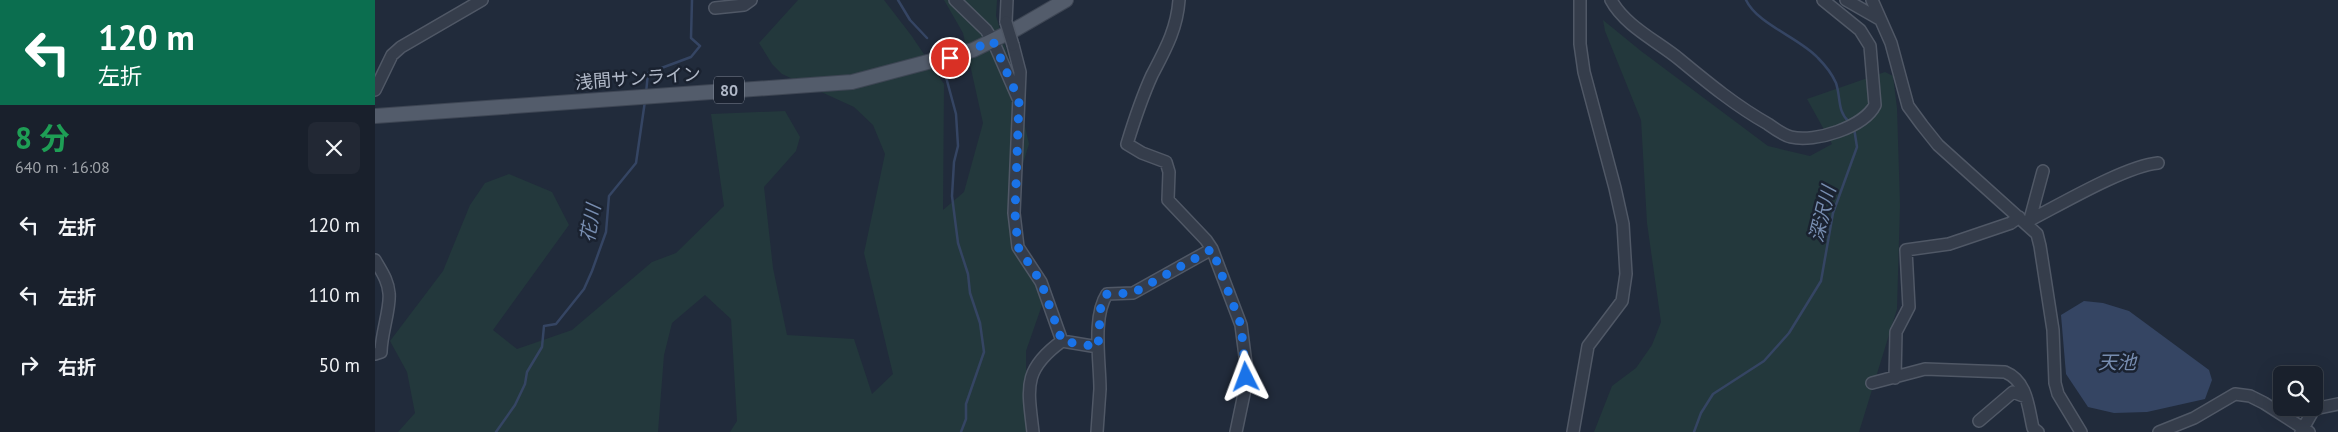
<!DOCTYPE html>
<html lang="ja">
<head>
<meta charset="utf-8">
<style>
  :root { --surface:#19202c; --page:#222834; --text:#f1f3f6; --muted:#9fa3a9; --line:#373e48 }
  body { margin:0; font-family:"PT Sans","Noto Sans JP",sans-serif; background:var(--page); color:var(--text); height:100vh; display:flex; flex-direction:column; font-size:19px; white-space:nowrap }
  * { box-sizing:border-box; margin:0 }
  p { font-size:16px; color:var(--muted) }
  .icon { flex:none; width:28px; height:28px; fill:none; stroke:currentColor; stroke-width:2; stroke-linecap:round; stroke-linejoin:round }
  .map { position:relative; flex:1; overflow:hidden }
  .sheet { display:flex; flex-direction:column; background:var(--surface); width:375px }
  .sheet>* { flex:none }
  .guide { background:#0b6e4f; color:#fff; overflow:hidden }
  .buttons { position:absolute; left:1898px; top:366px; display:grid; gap:10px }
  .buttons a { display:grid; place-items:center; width:50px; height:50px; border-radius:8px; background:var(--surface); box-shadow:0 5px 20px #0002,0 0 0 1px var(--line); font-size:25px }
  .pin { position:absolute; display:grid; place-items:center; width:42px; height:42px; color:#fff; margin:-21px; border:2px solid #fff; border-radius:50%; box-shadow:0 1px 5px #0007 }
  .me { position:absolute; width:55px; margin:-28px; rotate:357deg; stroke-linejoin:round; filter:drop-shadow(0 0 4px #0008) }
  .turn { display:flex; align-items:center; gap:18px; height:105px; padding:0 15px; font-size:22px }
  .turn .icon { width:65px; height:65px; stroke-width:2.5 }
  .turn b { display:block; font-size:35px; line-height:42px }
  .round { display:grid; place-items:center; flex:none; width:52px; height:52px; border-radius:8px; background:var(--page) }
  .headline { display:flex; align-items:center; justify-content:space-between; height:85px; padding:0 15px }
  h1 { font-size:30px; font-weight:700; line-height:38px; color:#1e9e55 }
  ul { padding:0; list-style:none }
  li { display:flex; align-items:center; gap:15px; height:70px; padding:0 15px }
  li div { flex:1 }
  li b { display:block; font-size:19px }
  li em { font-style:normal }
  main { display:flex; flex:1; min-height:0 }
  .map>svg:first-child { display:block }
  .green { fill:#23383c }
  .water { fill:#354563 }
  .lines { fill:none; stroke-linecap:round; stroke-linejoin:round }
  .stream { stroke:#354563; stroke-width:2.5 }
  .minor-casing { stroke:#505866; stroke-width:14 }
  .major-casing { stroke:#3e4654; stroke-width:16 }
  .minor { stroke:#353d4b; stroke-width:11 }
  .major { stroke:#535c6b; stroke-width:14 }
  .minor-bridge-casing { stroke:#505866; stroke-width:14; stroke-linecap:butt }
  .minor-bridge { stroke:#353d4b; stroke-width:11 }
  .route { stroke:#1a73e8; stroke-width:9; stroke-dasharray:0 16.2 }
  .labels { text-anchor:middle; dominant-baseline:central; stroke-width:5; stroke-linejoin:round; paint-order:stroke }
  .shield { fill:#1a2230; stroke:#838b9a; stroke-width:1 }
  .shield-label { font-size:16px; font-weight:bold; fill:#b0b8c7 }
  .street-label { font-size:18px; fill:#b0b8c7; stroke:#1a2230 }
  .water-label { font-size:19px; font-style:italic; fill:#778db0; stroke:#1a2230 }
</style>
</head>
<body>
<main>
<section class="sheet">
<div class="guide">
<div class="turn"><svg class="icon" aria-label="left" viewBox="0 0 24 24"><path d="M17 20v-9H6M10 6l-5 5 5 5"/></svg><div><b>120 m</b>左折</div></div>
</div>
<div class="headline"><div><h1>8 分</h1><p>640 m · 16:08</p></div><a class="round"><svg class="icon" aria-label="close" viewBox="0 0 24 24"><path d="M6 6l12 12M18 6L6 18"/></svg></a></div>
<ul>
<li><svg class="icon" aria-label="left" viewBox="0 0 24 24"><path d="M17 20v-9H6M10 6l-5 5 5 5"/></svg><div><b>左折</b></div><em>120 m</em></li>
<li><svg class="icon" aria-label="left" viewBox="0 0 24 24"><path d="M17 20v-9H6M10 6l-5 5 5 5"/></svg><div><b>左折</b></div><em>110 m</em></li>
<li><svg class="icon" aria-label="right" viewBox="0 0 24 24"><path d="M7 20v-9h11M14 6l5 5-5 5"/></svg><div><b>右折</b></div><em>50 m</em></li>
</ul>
</section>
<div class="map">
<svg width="1963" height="432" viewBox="0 0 1963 432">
  <rect width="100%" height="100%" fill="#212b3b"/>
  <!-- green -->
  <path class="green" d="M 423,0 L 509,0 L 536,35 L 569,84 L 568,210 L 589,192 L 608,123 L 588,33 L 569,0 L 622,0 L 621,16 L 637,69 L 654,144 L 634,209 L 667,305 L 651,351 L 651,432 L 355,432 L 362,421 L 356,319 L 330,295 L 297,323 L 289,355 L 283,432 L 23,432 L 40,413 L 32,372 L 15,341 L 68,271 L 95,205 L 110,183 L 134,174 L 177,192 L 194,225 L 118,330 L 142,349 L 197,330 L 277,262 L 301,253 L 349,206 L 336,114 L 410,111 L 425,137 L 421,151 L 389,187 L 398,268 L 412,335 L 479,339 L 497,394 L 518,374 L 489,253 L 510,154 L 498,125 L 479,107 L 407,74 L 397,64 L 384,43 Z
    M 1228,20 L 1266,51 L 1393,146 L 1435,156 L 1457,144 L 1432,99 L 1510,72 L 1518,76 L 1522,108 L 1525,205 L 1522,309 L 1484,432 L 1219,432 L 1237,386 L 1261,368 L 1277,345 L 1286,322 L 1272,223 L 1266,120 L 1230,31 Z"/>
  <!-- water -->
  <path class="water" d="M 1709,301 L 1728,303 L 1754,311 L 1834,370 L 1837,380 L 1830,399 L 1772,412 L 1739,413 L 1713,407 L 1691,374 L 1686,315 Z"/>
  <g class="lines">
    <!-- stream -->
    <path class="stream" d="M 523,0 L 535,20 L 552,38
      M 1371,0 C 1382,24 1425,38 1443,58 C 1450,65 1457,74 1461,83 C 1466,98 1462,111 1474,122
      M 571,77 L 581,114 L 583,146 L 579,162 L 577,196 L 583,243 L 593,274 L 595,293 L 605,323 L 609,352 L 591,404 L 591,419 L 586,432
      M 271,93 L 273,73 L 316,57 L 325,46 L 316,38 L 317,0
      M 121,432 L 140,405 L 150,384 L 152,372 L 167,347 L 169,326 L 181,324 L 209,289 L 217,271 L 231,232 L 234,196 L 261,163 L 270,101
      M 1319,432 L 1326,413 L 1338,394 L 1389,361 L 1414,333 L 1446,281 L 1458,213 L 1482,147 L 1479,128"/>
    <!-- minor casing -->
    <g class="minor-casing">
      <path id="minor" d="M 580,0 L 611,30 L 618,41 L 643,98
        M 804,0 C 802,29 790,50 777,75 C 767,97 759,121 752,144 L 767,153 L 791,162 L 794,172 L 793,200 L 831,240 L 837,249 L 866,325 L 871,364 L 870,389 L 861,432
        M 1236,0 C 1250,26 1282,41 1304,59 C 1333,83 1361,106 1393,124 C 1400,129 1408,135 1416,137 C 1440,143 1489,127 1500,105 L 1495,46 L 1485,30 L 1448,0
        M 1471,0 L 1506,20
        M 1497,0 L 1516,43 L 1533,106 L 1547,125 L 1563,145 L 1662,234 L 1665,246 L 1678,330 L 1680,383 L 1683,394 L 1706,432
        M 340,8 L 369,5 L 376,0
        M 631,22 L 632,0
        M 638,45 L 645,72 L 639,213 L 643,247 L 666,282 L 687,341
        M 0,90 L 17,55 L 26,47 L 107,0
        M 1657,219 C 1688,203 1751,166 1783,163
        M 1654,223 L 1668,171
        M 0,260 C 6,271 13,280 14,293 C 16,307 6,334 6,352 L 0,354
        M 1520,378 L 1521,332 L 1534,307 L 1531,250 L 1574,244 L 1636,223 L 1644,217
        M 1497,383 L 1550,369 L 1630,372 C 1652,381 1653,406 1658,428 L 1663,432
        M 1604,421 L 1638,392 L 1651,397
        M 658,432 C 653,388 647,370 687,341 L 723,347
        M 722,432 C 723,418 724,404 725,389 C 725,362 717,317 732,294 L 758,293 L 837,249
        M 1198,432 L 1213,346 L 1247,301 L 1251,274 L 1248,224 L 1240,188 L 1209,72 L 1205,44 L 1205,0
        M 1784,432 L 1819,418 L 1860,394 L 1875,396 L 1889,403 L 1934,432
        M 1926,432 L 1939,409 L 1963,404"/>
    </g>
    <!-- major casing -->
    <g class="major-casing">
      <path id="major" d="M 0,116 L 477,82 L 598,50 L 641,29 L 691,0"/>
    </g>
    <!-- minor -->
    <use href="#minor" class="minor"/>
    <!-- major -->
    <use href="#major" class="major"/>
    <!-- minor-bridge casing -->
    <g class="minor-bridge-casing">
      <path id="minor-bridge" d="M 631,22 L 638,45"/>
    </g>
    <!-- minor-bridge -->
    <use href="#minor-bridge" class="minor-bridge"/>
  </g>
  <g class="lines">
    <!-- route -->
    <path class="route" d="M 575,58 L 618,41 L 644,100 L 640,213 L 643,247 L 666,282 L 687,341 L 723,347 L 726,303 L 732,294 L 758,293 L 837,249 L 866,325 L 871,377"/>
  </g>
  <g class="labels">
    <!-- shield labels -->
    <rect class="shield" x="339" y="76.5" width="30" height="27" rx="4"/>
    <g class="shield-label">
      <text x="354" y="90">80</text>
    </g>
    <!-- street labels -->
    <g class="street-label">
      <text transform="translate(263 78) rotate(-4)">浅間サンライン</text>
    </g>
    <!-- water labels -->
    <g class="water-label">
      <text transform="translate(1447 214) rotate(-76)">深沢川</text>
      <text transform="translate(215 223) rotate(-80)">花川</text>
      <text x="1742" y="362">天池</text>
    </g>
  </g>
</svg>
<div class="buttons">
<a><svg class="icon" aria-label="search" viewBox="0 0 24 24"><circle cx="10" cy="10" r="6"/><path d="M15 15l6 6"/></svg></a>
</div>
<div class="pin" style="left:575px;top:58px;background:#d93025"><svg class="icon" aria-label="arrive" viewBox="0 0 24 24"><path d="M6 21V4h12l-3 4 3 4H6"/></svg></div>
<svg class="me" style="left:871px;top:377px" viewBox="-20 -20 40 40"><path d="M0-17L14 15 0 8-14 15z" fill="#1a73e8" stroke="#fff" stroke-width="4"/></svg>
</div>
</main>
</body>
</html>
